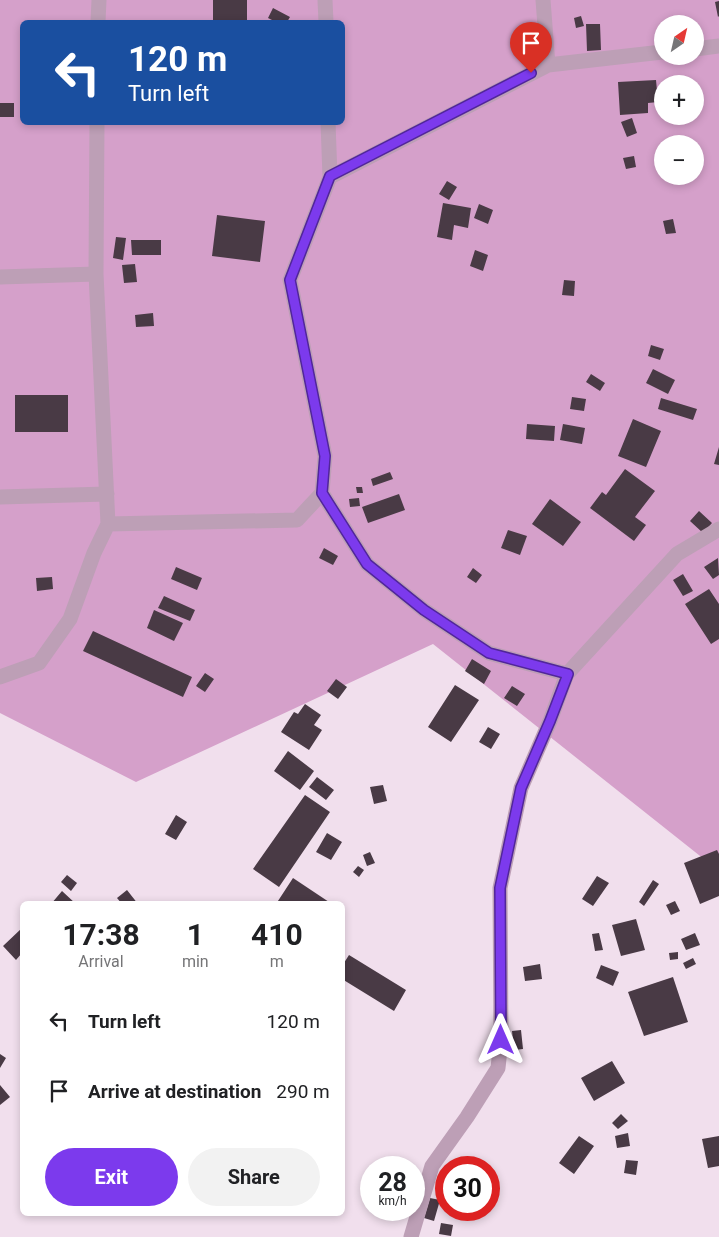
<!DOCTYPE html>
<html lang="en">
<head>
<meta charset="utf-8">
<style>
  :root { --surface:#fff; --page:#f2f2f2; --text:#202124; --muted:#757577; --accent:#7c3aed }
  body { margin:0; font-family:Roboto,sans-serif; background:var(--page); color:var(--text); height:100vh; display:flex; flex-direction:column; font-size:19px; white-space:nowrap }
  * { box-sizing:border-box; margin:0 }
  p { font-size:16px; color:var(--muted) }
  .icon { flex:none; width:28px; height:28px; fill:none; stroke:currentColor; stroke-width:2; stroke-linecap:round; stroke-linejoin:round }
  .map { position:relative; flex:1; overflow:hidden }
  .side { position:absolute; left:20px; top:901px; width:325px; height:315px; display:flex; flex-direction:column; background:var(--surface); border-radius:8px; box-shadow:0 2px 8px #0003 }
  .side>* { flex:none }
  .banner { position:absolute; left:20px; top:20px; width:325px; height:105px; border-radius:8px; box-shadow:0 2px 8px #0003; background:#1a4fa0; color:#fff; overflow:hidden }
  .needle { width:32px; rotate:34deg }
  .buttons { position:absolute; left:654px; top:15px; display:grid; gap:10px }
  .buttons a { display:grid; place-items:center; width:50px; height:50px; border-radius:50%; background:var(--surface); box-shadow:0 2px 8px #0003; font-size:25px }
  .speed { position:absolute; left:360px; top:1156px; display:flex; gap:10px; font-size:25px; font-weight:700; text-align:center }
  .speed>* { display:grid; place-content:center; width:65px; height:65px; border-radius:50%; background:var(--surface); box-shadow:0 2px 8px #0003; line-height:1 }
  .speed small { font-size:12px; font-weight:400 }
  .speed .limit { border:8px solid #d22; background:#fff; color:#111 }
  .pin { position:absolute; display:grid; place-items:center; width:42px; height:42px; color:#fff; margin:-51px -21px; border-radius:50% 50% 50% 0; rotate:-45deg; box-shadow:0 0 5px #0007 }
  .pin .icon { rotate:45deg }
  .me { position:absolute; width:55px; margin:-28px; rotate:0deg; stroke-linejoin:round; filter:drop-shadow(0 0 4px #0008) }
  .turn { display:flex; align-items:center; gap:18px; height:105px; padding:0 25px; font-size:22px }
  .turn .icon { width:65px; height:65px; stroke-width:2.5 }
  .turn b { display:block; font-size:35px; line-height:42px }
  .eta { display:flex; justify-content:space-evenly; align-items:center; height:85px; text-align:center }
  .eta b { font-size:30px; font-weight:700; line-height:35px }
  .button { display:flex; gap:10px; margin-top:auto; padding:10px 25px }
  .button a { flex:1; height:58px; border-radius:30px; background:var(--accent); color:#fff; font-size:20px; font-weight:700; line-height:58px; text-align:center }
  .button a+a { background:var(--page); color:var(--text) }
  ul { padding:0; list-style:none }
  li { display:flex; align-items:center; gap:15px; height:70px; padding:0 25px }
  li div { flex:1 }
  li b { display:block; font-size:19px }
  li em { font-style:normal }
  .map>svg:first-child { display:block }
  .green { fill:#d5a0ca; fill-rule:evenodd }
  .building { fill:#493a45 }
  .lines { fill:none; stroke-linecap:round; stroke-linejoin:round }
  .street { stroke:#bd9fb6; stroke-width:15 }
  .route-casing { stroke:#51269a; stroke-width:12 }
  .route { stroke:#7c3aed; stroke-width:9 }
</style>
</head>
<body>
<div class="map">
<svg width="719" height="1237" viewBox="0 0 719 1237">
  <rect width="100%" height="100%" fill="#f1dfed"/>
  <!-- green -->
  <path class="green" d="M 0,0 L 719,0 L 719,871 L 433,644 L 136,782 L 0,713 ZM 22,22 L 342,22 L 342,122 L 22,122 ZM 662,24 L 695,24 L 695,56 L 662,56 ZM 662,84 L 695,84 L 695,116 L 662,116 ZM 662,144 L 695,144 L 695,176 L 662,176 Z"/>
  <!-- building -->
  <path class="building" d="M 213,0 L 247,0 L 247,22 L 213,22 Z
    M 719,1 L 719,16 L 718,17 L 715,2 Z
    M 273,8 L 290,17 L 287,22 L 276,22 L 268,18 Z
    M 581,16 L 584,26 L 576,28 L 574,18 Z
    M 586,24 L 600,24 L 601,50 L 587,51 Z
    M 656,80 L 658,102 L 648,103 L 648,113 L 620,115 L 618,82 Z
    M 0,103 L 14,103 L 14,117 L 0,117 Z
    M 632,118 L 637,133 L 627,137 L 621,122 Z
    M 634,156 L 636,167 L 626,169 L 623,158 Z
    M 447,181 L 457,187 L 449,200 L 439,194 Z
    M 443,203 L 471,208 L 468,228 L 454,225 L 452,240 L 437,237 Z
    M 479,204 L 493,210 L 488,224 L 474,218 Z
    M 217,215 L 265,221 L 260,262 L 212,256 Z
    M 673,219 L 676,233 L 666,234 L 663,221 Z
    M 116,237 L 126,238 L 123,260 L 113,258 Z
    M 131,240 L 161,240 L 161,255 L 132,255 Z
    M 475,250 L 488,255 L 483,271 L 470,266 Z
    M 135,264 L 137,282 L 124,283 L 122,265 Z
    M 564,280 L 575,281 L 574,296 L 562,295 Z
    M 153,313 L 154,326 L 136,327 L 135,315 Z
    M 651,345 L 664,349 L 660,360 L 648,356 Z
    M 653,369 L 675,380 L 668,394 L 646,383 Z
    M 591,374 L 605,383 L 600,391 L 586,382 Z
    M 15,395 L 68,395 L 68,432 L 15,432 Z
    M 572,397 L 586,399 L 584,411 L 570,409 Z
    M 661,398 L 697,409 L 693,420 L 658,409 Z
    M 633,419 L 661,431 L 646,467 L 618,456 Z
    M 527,424 L 555,426 L 554,441 L 526,439 Z
    M 563,424 L 585,428 L 582,444 L 560,440 Z
    M 719,447 L 719,465 L 714,464 Z
    M 625,469 L 655,491 L 635,517 L 646,525 L 634,541 L 590,508 L 602,492 L 606,495 Z
    M 390,472 L 393,479 L 373,486 L 371,479 Z
    M 356,487 L 362,487 L 363,493 L 357,493 Z
    M 399,494 L 405,510 L 368,523 L 362,507 Z
    M 359,498 L 360,506 L 350,507 L 349,499 Z
    M 550,499 L 581,522 L 563,546 L 532,524 Z
    M 699,511 L 712,523 L 703,533 L 690,521 Z
    M 508,530 L 527,536 L 520,555 L 501,548 Z
    M 324,548 L 338,556 L 333,565 L 319,558 Z
    M 718,558 L 719,575 L 713,579 L 704,567 Z
    M 176,567 L 202,578 L 197,590 L 171,579 Z
    M 473,568 L 482,575 L 476,583 L 467,577 Z
    M 683,574 L 693,591 L 683,596 L 673,580 Z
    M 52,577 L 53,589 L 37,591 L 36,578 Z
    M 709,589 L 719,604 L 719,639 L 711,644 L 685,604 Z
    M 164,596 L 195,610 L 190,621 L 158,608 Z
    M 154,610 L 183,623 L 174,641 L 147,628 Z
    M 93,631 L 192,677 L 183,697 L 83,651 Z
    M 472,659 L 491,671 L 484,684 L 465,671 Z
    M 205,673 L 214,679 L 205,692 L 196,686 Z
    M 336,679 L 347,687 L 338,699 L 327,691 Z
    M 455,685 L 479,700 L 451,742 L 428,727 Z
    M 512,686 L 525,694 L 517,706 L 504,698 Z
    M 305,704 L 321,715 L 314,725 L 322,730 L 309,750 L 281,732 L 294,712 L 298,714 Z
    M 488,727 L 500,734 L 491,749 L 479,742 Z
    M 288,751 L 314,771 L 300,790 L 274,771 Z
    M 317,777 L 334,790 L 326,800 L 309,787 Z
    M 383,785 L 387,801 L 374,804 L 370,787 Z
    M 305,795 L 330,812 L 279,887 L 253,869 Z
    M 176,815 L 187,822 L 176,840 L 165,834 Z
    M 327,833 L 342,842 L 331,860 L 316,852 Z
    M 717,850 L 719,854 L 719,896 L 700,904 L 684,863 Z
    M 370,852 L 375,863 L 367,866 L 363,855 Z
    M 358,866 L 364,870 L 359,877 L 353,872 Z
    M 67,875 L 77,883 L 71,891 L 61,882 Z
    M 597,876 L 609,883 L 593,906 L 582,899 Z
    M 293,878 L 329,902 L 327,904 L 276,904 Z
    M 653,880 L 659,884 L 644,906 L 639,902 Z
    M 127,890 L 138,904 L 122,904 L 117,898 Z
    M 62,891 L 76,904 L 51,904 Z
    M 675,901 L 680,911 L 671,915 L 666,905 Z
    M 636,919 L 645,950 L 621,956 L 612,925 Z
    M 22,928 L 22,953 L 16,960 L 3,946 Z
    M 599,933 L 603,950 L 595,951 L 592,934 Z
    M 695,933 L 700,945 L 686,950 L 681,939 Z
    M 678,952 L 678,959 L 670,960 L 669,953 Z
    M 349,955 L 406,990 L 394,1011 L 342,979 L 342,966 Z
    M 693,958 L 696,964 L 686,969 L 683,963 Z
    M 540,964 L 542,979 L 525,981 L 523,967 Z
    M 601,965 L 619,972 L 613,986 L 596,978 Z
    M 673,977 L 688,1022 L 644,1036 L 628,992 Z
    M 521,1030 L 523,1049 L 514,1050 L 512,1031 Z
    M 0,1054 L 6,1058 L 0,1068 Z
    M 612,1061 L 625,1083 L 594,1101 L 581,1078 Z
    M 0,1085 L 10,1097 L 0,1105 Z
    M 621,1114 L 628,1121 L 618,1129 L 612,1123 Z
    M 628,1133 L 630,1146 L 617,1148 L 615,1136 Z
    M 579,1136 L 594,1146 L 574,1174 L 559,1163 Z
    M 719,1136 L 719,1166 L 708,1168 L 702,1139 Z
    M 626,1160 L 638,1161 L 636,1175 L 624,1173 Z
    M 430,1198 L 440,1200 L 434,1221 L 424,1218 Z
    M 456,1210 L 465,1210 L 465,1214 L 456,1213 Z
    M 441,1223 L 453,1225 L 451,1236 L 439,1234 Z"/>
  <g class="lines">
    <!-- street -->
    <path class="street" d="M 325,0 L 326,22
      M 98,22 L 99,0
      M 695,49 L 719,46
      M 548,65 L 662,52
      M 328,122 L 330,177
      M 96,274 L 97,122
      M 0,277 L 96,274 L 108,524
      M 322,493 L 367,564 L 424,610 L 489,653 L 567,674 L 550,721 L 521,788 L 500,888 L 501,1040 L 498,1068 L 467,1117 L 432,1166 L 411,1237
      M 0,497 L 107,494
      M 567,674 L 677,554 L 719,529
      M 0,677 L 39,663 L 70,619 L 94,553 L 108,524 L 297,520 L 322,493 L 325,456 L 290,280 L 330,177 L 548,65 L 543,0"/>
  </g>
  <g class="lines">
    <!-- route casing -->
    <g class="route-casing">
      <path id="route" d="M 501,1040 L 500,888 L 521,788 L 550,721 L 568,674 L 489,653 L 424,610 L 367,564 L 322,493 L 325,456 L 290,280 L 330,176 L 531,73"/>
    </g>
    <!-- route -->
    <use href="#route" class="route"/>
  </g>
</svg>
<div class="buttons">
<a><svg class="needle" viewBox="-14 -14 28 28"><path d="M0-13l5 13h-10z" fill="#e53935"/><path d="M0 13l5-13h-10z" fill="#757577"/></svg></a>
<a>+</a>
<a>−</a>
</div>
<div class="speed"><div>28<small>km/h</small></div><div class="limit">30</div></div>
<div class="pin" style="left:531px;top:73px;background:#d93025"><svg class="icon" aria-label="arrive" viewBox="0 0 24 24"><path d="M6 21V4h12l-3 4 3 4H6"/></svg></div>
<svg class="me" style="left:501px;top:1040px" viewBox="-20 -20 40 40"><path d="M0-17L14 15 0 8-14 15z" fill="#7c3aed" stroke="#fff" stroke-width="4"/></svg>
<div class="banner">
<div class="turn"><svg class="icon" aria-label="left" viewBox="0 0 24 24"><path d="M17 20v-9H6M10 6l-5 5 5 5"/></svg><div><b>120 m</b>Turn left</div></div>
</div>
<section class="side">
<div class="eta">
<div><b>17:38</b><p>Arrival</p></div>
<div><b>1</b><p>min</p></div>
<div><b>410</b><p>m</p></div>
</div>
<ul>
<li><svg class="icon" aria-label="left" viewBox="0 0 24 24"><path d="M17 20v-9H6M10 6l-5 5 5 5"/></svg><div><b>Turn left</b></div><em>120 m</em></li>
<li><svg class="icon" aria-label="arrive" viewBox="0 0 24 24"><path d="M6 21V4h12l-3 4 3 4H6"/></svg><div><b>Arrive at destination</b></div><em>290 m</em></li>
</ul>
<div class="button"><a>Exit</a><a>Share</a></div>
</section>
</div>
</body>
</html>
